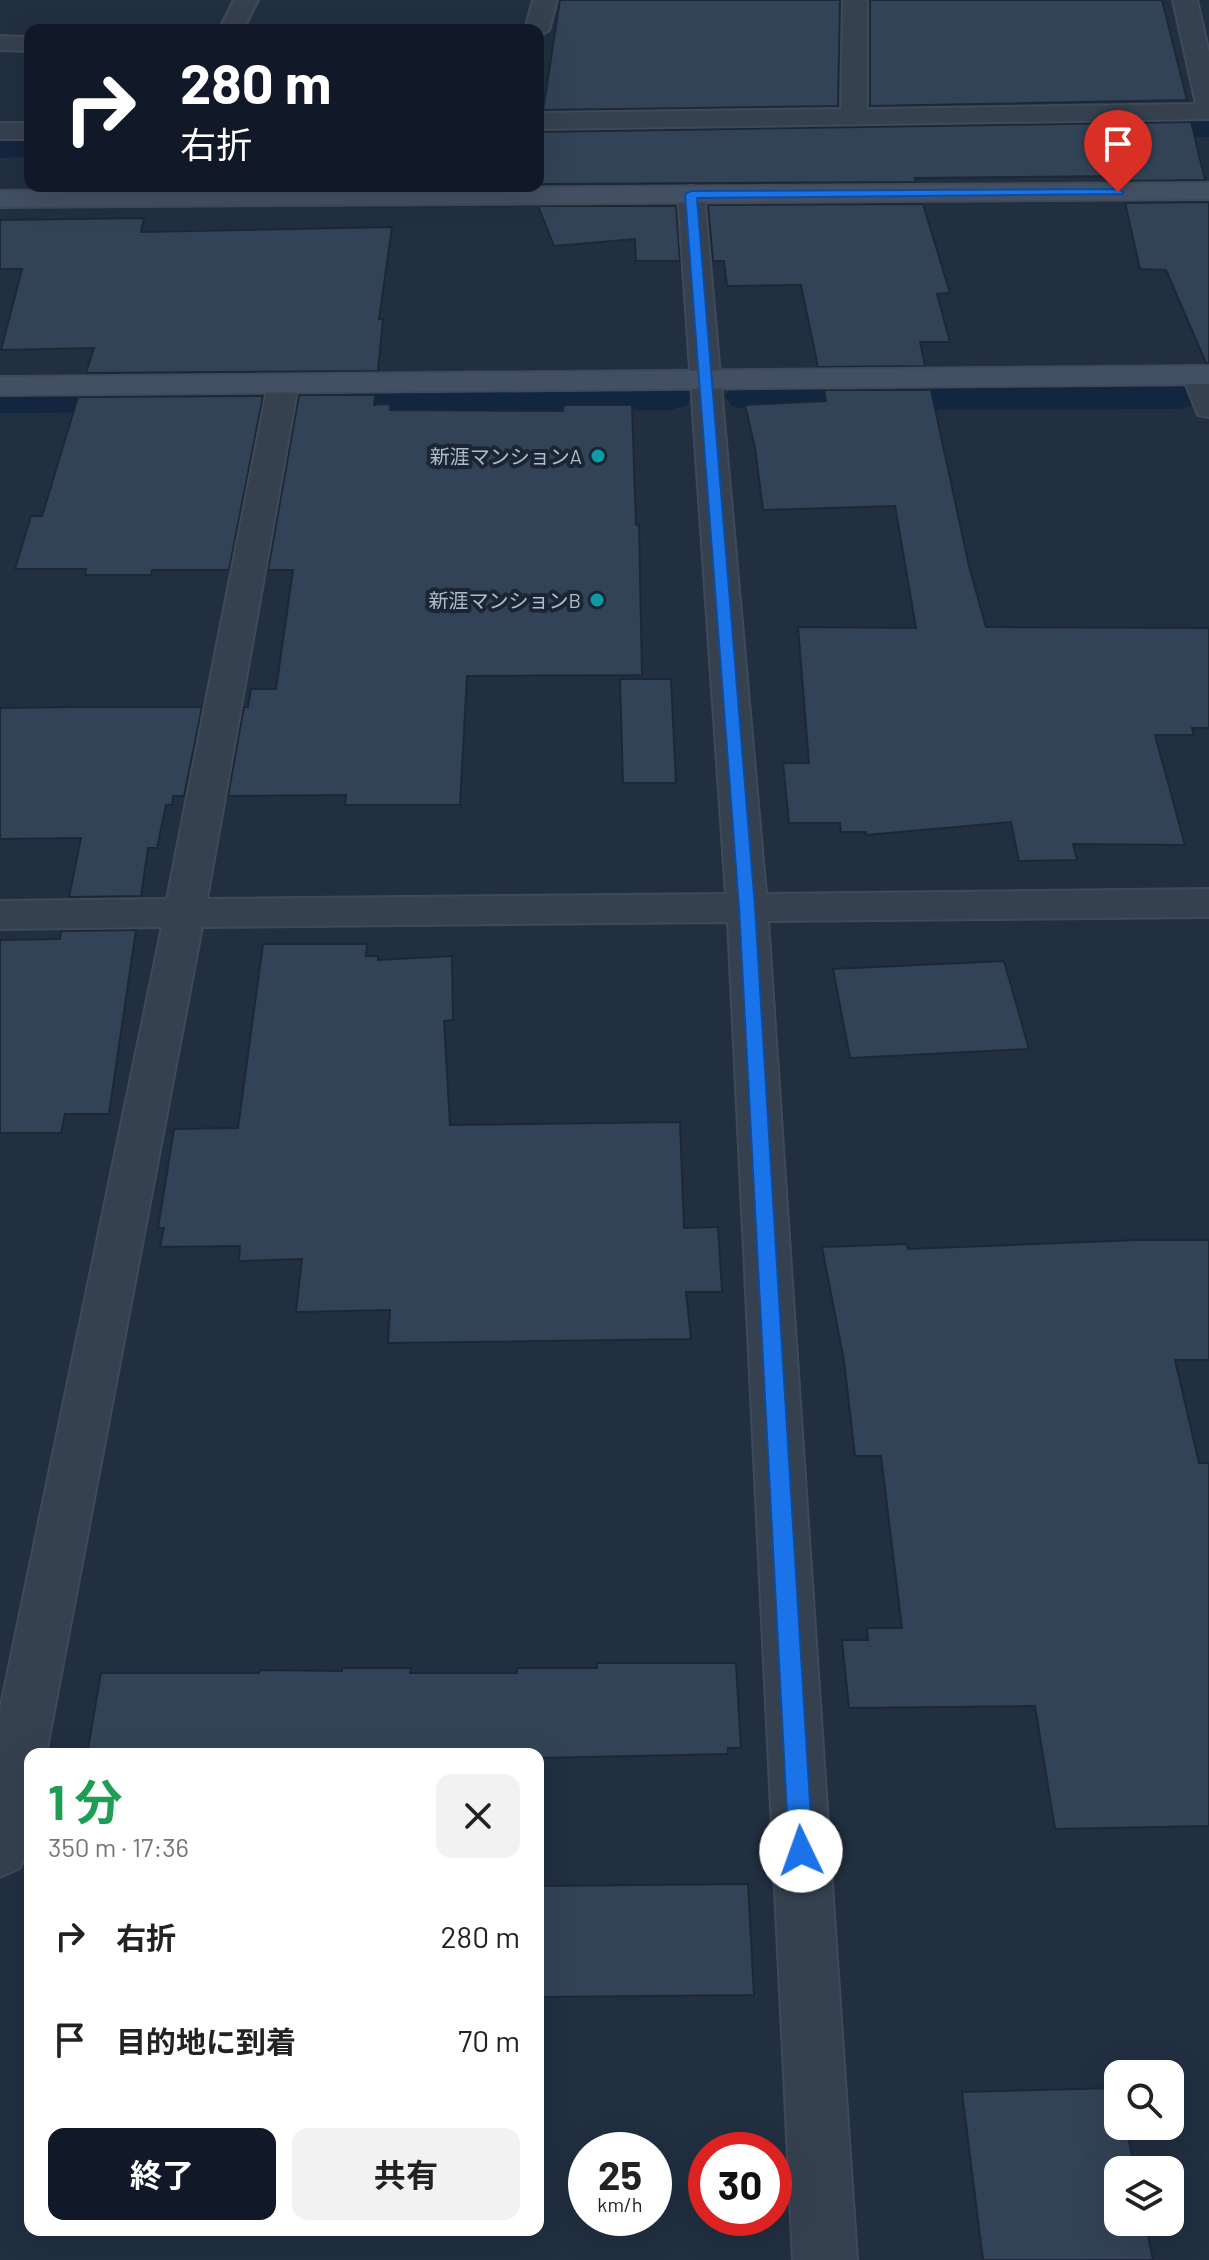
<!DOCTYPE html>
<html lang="ja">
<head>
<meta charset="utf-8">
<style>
  :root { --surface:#fff; --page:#f2f2f2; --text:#222; --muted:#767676; --accent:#111827 }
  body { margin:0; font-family:Barlow,"Noto Sans JP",sans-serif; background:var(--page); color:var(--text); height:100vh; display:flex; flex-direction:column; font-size:30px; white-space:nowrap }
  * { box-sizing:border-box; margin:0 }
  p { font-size:26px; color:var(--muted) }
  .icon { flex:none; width:44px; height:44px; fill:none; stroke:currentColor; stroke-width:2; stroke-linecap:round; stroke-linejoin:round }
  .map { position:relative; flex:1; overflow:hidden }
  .panel { position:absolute; left:24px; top:1748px; width:520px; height:488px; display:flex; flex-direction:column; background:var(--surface); border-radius:16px; box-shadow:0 8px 32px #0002 }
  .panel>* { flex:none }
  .guide { position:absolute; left:24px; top:24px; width:520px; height:168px; border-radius:16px; box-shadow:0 8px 32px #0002; background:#111827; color:#fff; overflow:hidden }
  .fabs { position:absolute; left:1104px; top:2060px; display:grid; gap:16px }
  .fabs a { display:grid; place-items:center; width:80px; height:80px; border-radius:16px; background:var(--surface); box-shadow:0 8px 32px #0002; font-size:40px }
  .speed { position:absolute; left:568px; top:2132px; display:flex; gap:16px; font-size:40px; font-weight:700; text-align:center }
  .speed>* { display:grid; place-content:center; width:104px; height:104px; border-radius:50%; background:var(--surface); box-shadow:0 8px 32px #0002; line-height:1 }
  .speed small { font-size:20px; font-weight:400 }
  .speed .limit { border:12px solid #d22; background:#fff; color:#111 }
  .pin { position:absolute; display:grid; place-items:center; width:68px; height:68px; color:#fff; margin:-82px -34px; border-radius:50% 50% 50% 0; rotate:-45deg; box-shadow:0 0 8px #0007 }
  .pin .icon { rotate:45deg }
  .me { position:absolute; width:88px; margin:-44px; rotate:357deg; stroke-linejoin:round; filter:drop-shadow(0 0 6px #0008) }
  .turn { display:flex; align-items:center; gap:28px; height:168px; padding:0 24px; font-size:36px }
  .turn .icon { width:104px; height:104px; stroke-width:2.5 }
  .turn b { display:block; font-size:56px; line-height:68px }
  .round { display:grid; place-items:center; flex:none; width:84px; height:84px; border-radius:16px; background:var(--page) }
  .head { display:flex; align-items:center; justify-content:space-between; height:136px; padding:0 24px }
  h1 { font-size:48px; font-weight:700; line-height:60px; color:#1e9e55 }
  .primary-button { display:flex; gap:16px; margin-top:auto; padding:16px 24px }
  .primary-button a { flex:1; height:92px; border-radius:16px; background:var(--accent); color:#fff; font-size:32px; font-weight:700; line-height:92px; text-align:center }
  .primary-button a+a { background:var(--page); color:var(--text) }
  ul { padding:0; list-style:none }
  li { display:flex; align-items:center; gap:24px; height:104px; padding:0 24px }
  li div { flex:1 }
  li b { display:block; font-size:30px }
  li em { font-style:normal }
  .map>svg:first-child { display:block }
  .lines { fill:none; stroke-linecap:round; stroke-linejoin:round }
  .canal { fill:#13263f; fill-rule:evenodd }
  .building { fill:#334357; stroke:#1d2837; stroke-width:2 }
  .street-casing { stroke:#3f4a59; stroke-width:4 }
  .secondary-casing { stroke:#3f4a59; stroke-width:4 }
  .street { fill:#364150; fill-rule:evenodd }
  .secondary { fill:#435063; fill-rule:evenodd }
  .route { fill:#1a73e8; stroke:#114b97; stroke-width:2 }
  .culture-dot { fill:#0f9aa8; stroke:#1b2635; stroke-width:3 }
  .labels { text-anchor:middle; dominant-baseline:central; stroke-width:8; stroke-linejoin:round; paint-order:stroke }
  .far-poi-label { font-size:20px; fill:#b2bccb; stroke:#1b2635; text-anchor:end }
</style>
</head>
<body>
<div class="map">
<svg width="1209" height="2260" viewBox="0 0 1209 2260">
  <rect width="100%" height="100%" fill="#212f40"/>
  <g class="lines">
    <!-- canal -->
    <path class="canal" d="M 1209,113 L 1209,137 L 1098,139 L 1084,135 L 1078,127 L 1084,119 L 1098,115 Z
      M 30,133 L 30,157 L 0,158 L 0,134 Z
      M 1179,381 L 1196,385 L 1203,395 L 1196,405 L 1179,409 L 749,410 L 732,406 L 725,396 L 732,386 L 749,382 Z
      M 669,382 L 686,386 L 693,396 L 686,406 L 669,410 L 309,412 L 292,408 L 285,398 L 292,388 L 309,384 Z
      M 171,384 L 188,388 L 195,398 L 188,408 L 171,412 L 0,413 L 0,385 Z"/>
  </g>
  <!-- building -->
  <path class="building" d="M 560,0 L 840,0 L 838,106 L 543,110 Z
    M 870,0 L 1162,0 L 1187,100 L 870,106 Z
    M 1191,122 L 1205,180 L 1120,181 L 1119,176 L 915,178 L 916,182 L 538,184 L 540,132 Z
    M 1209,202 L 1209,363 L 1206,363 L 1166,270 L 1140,269 L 1125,203 Z
    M 923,204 L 950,293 L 937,294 L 950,342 L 920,342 L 925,366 L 818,367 L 801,285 L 727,286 L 724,261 L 713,261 L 708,205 Z
    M 538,206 L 676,206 L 680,261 L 636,261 L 635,239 L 554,246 Z
    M 144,218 L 141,232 L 392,227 L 379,319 L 383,319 L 378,371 L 86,373 L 94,348 L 1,350 L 22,269 L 0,269 L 0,220 Z
    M 824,390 L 931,390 L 969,566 L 986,627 L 1209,628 L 1209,728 L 1192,728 L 1194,735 L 1155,735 L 1185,845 L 1073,844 L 1077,860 L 1019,861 L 1011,822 L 866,835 L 866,832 L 841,832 L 840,823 L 789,823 L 783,763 L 809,763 L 798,627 L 916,628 L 895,506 L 763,510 L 755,448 L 745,405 L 826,401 Z
    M 299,395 L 375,395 L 374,405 L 390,404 L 390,410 L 563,411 L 564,405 L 632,405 L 636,525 L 639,525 L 642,675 L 467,676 L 460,805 L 345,805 L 346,795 L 228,796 L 244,707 L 248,707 L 251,689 L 276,689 L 293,570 L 268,570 Z
    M 263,396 L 229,570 L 152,570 L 151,575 L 85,575 L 86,569 L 15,569 L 31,516 L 42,516 L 78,397 Z
    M 620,679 L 671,679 L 676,783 L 623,783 Z
    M 76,707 L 202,707 L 184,796 L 173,796 L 172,805 L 166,805 L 157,848 L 148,848 L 141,896 L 69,897 L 81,838 L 0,839 L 0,708 Z
    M 136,930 L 109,1114 L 65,1114 L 61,1133 L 0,1133 L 0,940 L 60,939 L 61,931 Z
    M 263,944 L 367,944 L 366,956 L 378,956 L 378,960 L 452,956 L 453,1020 L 444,1021 L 450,1125 L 680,1122 L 684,1228 L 718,1227 L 722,1292 L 686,1292 L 691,1339 L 388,1343 L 390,1310 L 296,1312 L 302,1259 L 239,1261 L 240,1246 L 160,1247 L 164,1228 L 158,1228 L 174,1129 L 238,1128 Z
    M 1004,961 L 1029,1049 L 850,1058 L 833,969 Z
    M 1139,1240 L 1209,1240 L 1209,1360 L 1175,1360 L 1199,1463 L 1209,1463 L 1209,1826 L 1055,1829 L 1035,1706 L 849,1708 L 842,1640 L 868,1640 L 867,1628 L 902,1628 L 881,1456 L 855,1456 L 844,1361 L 822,1247 L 907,1244 L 908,1249 Z
    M 597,1663 L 736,1663 L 741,1748 L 728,1748 L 728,1754 L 538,1758 L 538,1754 L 87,1754 L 101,1673 L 259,1673 L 260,1670 L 342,1671 L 342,1668 L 411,1668 L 410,1673 L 517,1673 L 517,1668 L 597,1668 Z
    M 748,1884 L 754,1995 L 538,1997 L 538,1886 Z
    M 1118,2088 L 1118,2126 L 1126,2126 L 1135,2170 L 1118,2170 L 1118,2222 L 1145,2222 L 1153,2260 L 983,2260 L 962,2092 Z"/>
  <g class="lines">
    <!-- street casing -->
    <g class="street-casing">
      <path id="street" d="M 234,0 L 258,0 L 243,30 L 219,30 Z
        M 533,0 L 557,0 L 549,30 L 538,37 L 538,30 L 525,30 Z
        M 843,0 L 867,0 L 867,109 L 1196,104 L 1173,0 L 1197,0 L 1209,53 L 1209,119 L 538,129 L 538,113 L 841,109 Z
        M 0,36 L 30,37 L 30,51 L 0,50 Z
        M 0,123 L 30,123 L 30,139 L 0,139 Z
        M 691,186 L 700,188 L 704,194 L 766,894 L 1209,889 L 1209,917 L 768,921 L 857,2260 L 793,2260 L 728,922 L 202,927 L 46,1754 L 30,1754 L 30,1841 L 20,1868 L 0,1877 L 0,1710 L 162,927 L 0,929 L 0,901 L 167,899 L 268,385 L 272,379 L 283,376 L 294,379 L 298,385 L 207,899 L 726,894 L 678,194 L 682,188 Z
        M 1197,366 L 1209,371 L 1209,417 L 1198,415 L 1182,375 L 1186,369 Z"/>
    </g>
    <!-- secondary casing -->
    <g class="secondary-casing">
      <path id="secondary" d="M 1209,183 L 1209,199 L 0,207 L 0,191 Z
        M 1209,366 L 1209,384 L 0,395 L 0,377 Z"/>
    </g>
    <!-- street -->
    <use href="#street" class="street"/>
    <!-- secondary -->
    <use href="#secondary" class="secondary"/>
  </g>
  <!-- route -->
  <path class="route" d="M 1118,189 L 1123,192 L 1122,194 L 697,198 L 755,907 L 813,1851 L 809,1859 L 801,1863 L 793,1859 L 789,1851 L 739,907 L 685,194 L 691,191 Z"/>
  <!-- markers -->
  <g class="culture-dot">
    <circle cx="598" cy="456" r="8"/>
    <circle cx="597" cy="600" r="8"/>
  </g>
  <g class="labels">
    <!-- far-poi labels -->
    <g class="far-poi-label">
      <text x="582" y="456">新涯マンションA</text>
      <text x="581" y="600">新涯マンションB</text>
    </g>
  </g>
</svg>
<div class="fabs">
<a><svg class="icon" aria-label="search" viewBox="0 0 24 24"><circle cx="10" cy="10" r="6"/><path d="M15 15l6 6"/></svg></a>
<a><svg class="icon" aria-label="layers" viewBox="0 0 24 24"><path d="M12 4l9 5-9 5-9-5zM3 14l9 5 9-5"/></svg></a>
</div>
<div class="speed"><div>25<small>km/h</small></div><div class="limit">30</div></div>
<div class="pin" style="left:1118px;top:192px;background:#d93025"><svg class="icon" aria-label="arrive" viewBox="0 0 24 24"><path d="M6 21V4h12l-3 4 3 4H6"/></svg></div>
<svg class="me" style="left:801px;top:1851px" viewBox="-20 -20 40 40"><circle r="19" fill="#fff"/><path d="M0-13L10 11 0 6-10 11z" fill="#1a73e8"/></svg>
<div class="guide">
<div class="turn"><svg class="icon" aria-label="right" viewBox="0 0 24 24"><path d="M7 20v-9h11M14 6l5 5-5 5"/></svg><div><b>280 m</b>右折</div></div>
</div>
<section class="panel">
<div class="head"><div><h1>1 分</h1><p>350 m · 17:36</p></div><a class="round"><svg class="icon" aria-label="close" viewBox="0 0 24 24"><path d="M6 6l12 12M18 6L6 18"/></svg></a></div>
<ul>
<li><svg class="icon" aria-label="right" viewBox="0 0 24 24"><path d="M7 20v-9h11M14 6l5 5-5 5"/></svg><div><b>右折</b></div><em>280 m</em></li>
<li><svg class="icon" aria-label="arrive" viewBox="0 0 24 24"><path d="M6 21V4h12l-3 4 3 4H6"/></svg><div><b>目的地に到着</b></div><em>70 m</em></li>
</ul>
<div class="primary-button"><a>終了</a><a>共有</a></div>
</section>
</div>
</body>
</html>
